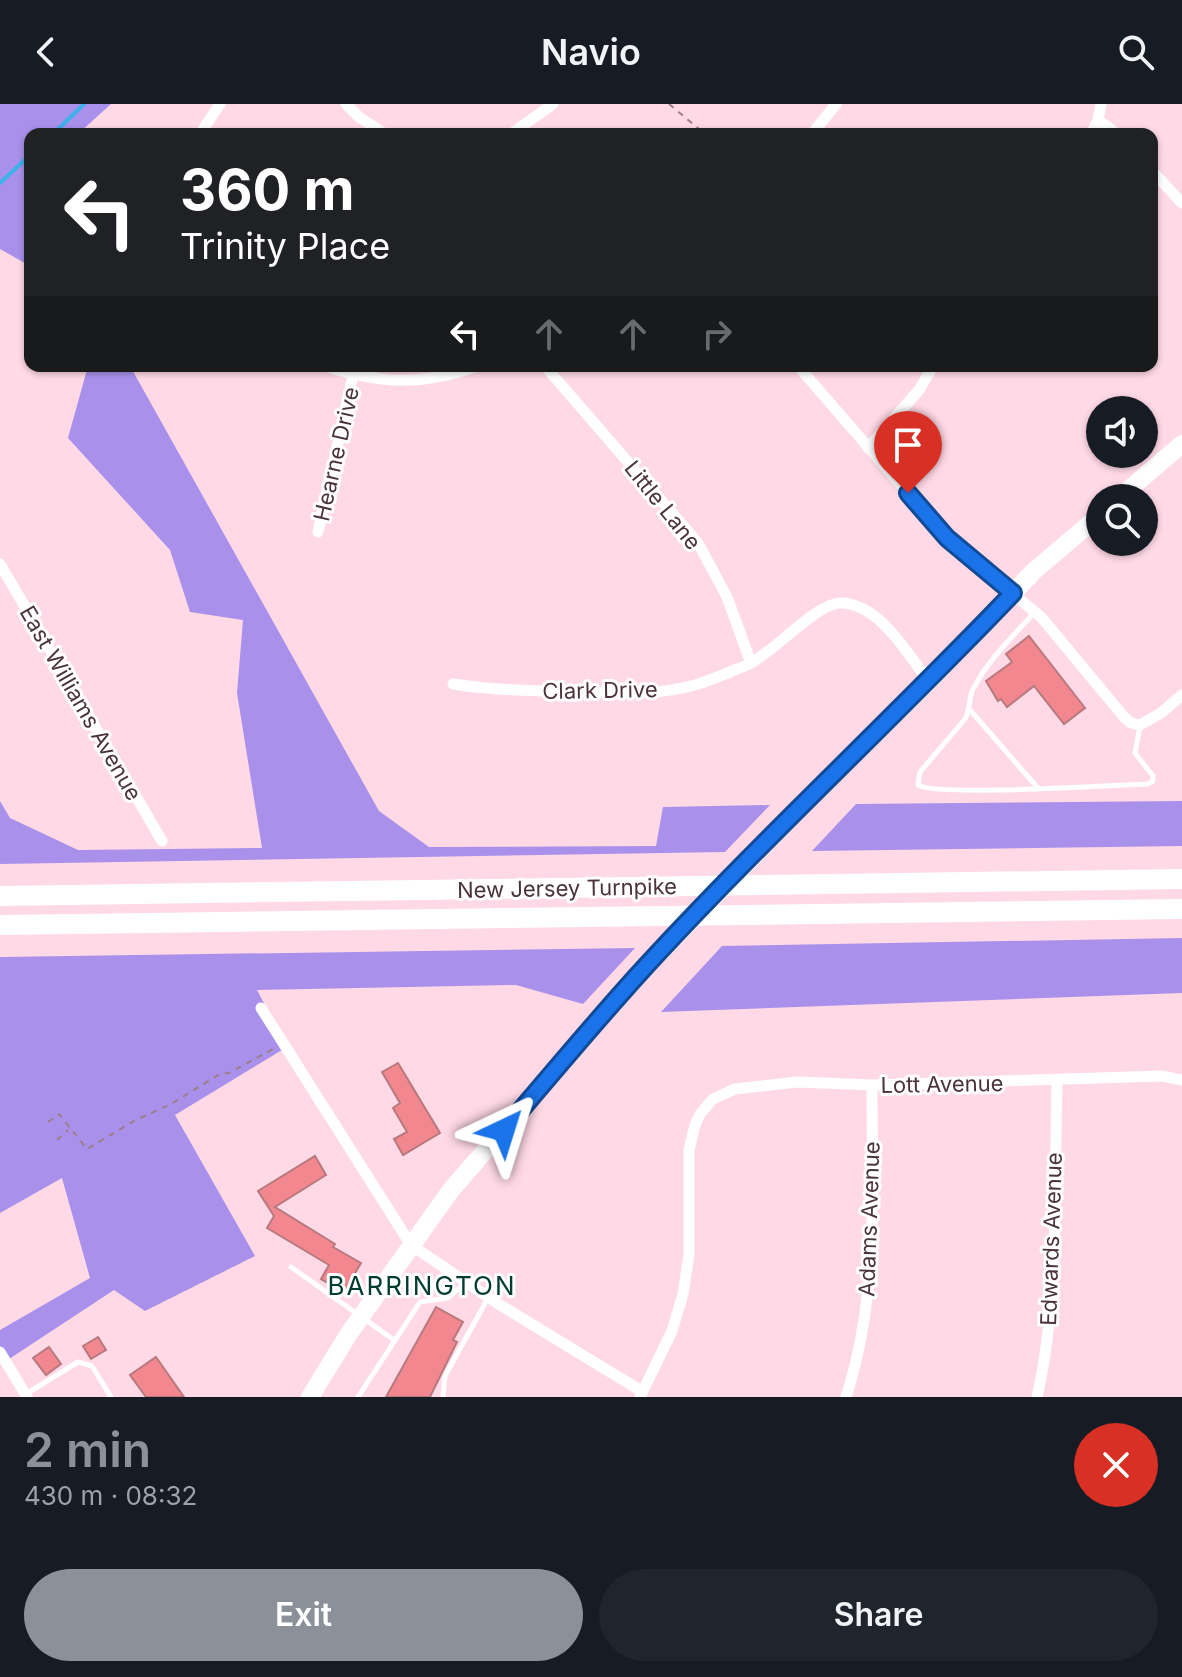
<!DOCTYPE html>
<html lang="en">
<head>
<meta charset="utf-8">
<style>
  :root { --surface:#171b24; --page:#20242c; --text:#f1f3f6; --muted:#9ea1a6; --accent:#8c9099 }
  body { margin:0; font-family:Inter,sans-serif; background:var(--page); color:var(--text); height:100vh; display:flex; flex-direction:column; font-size:30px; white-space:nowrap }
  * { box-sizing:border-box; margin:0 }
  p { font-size:26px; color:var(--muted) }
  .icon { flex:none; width:44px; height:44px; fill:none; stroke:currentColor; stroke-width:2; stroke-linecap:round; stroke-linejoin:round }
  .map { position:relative; height:1293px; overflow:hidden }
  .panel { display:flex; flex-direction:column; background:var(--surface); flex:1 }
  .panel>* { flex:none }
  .hud { position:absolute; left:24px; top:24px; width:1134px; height:244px; border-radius:16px; box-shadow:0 2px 6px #0004; background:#202124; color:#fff; overflow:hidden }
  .tools { position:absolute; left:1086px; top:292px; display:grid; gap:16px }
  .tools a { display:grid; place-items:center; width:72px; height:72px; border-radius:50%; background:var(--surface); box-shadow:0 2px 6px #0004; font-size:40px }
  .pin { position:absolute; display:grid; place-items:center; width:68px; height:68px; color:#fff; margin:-82px -34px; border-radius:50% 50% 50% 0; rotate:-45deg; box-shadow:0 0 8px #0007 }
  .pin .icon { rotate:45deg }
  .me { position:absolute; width:88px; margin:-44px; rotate:41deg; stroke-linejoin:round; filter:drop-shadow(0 0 6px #0008) }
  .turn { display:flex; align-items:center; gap:28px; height:168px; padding:0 24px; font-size:36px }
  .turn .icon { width:104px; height:104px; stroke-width:2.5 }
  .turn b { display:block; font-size:56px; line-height:68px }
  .lanes { display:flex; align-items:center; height:76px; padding:0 24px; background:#0003; justify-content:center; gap:40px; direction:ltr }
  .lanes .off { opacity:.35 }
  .round { display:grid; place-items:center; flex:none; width:84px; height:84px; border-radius:42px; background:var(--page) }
  .head { display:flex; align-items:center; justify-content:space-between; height:136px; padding:0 24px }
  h1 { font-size:48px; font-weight:600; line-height:60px; color:var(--accent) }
  .button { display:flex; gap:16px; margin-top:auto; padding:16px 24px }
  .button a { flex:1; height:92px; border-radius:48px; background:var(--accent); color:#fff; font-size:32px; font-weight:600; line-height:92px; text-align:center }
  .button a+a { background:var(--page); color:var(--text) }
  header { display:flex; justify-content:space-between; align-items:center; height:104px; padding:0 24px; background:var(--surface); font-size:36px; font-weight:600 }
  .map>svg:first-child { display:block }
  .forest { fill:#a991eb }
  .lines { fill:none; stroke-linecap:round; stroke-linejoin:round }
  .stream { stroke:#3eb1eb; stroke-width:4 }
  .building { fill:#f28790; stroke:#b67a7e; stroke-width:2 }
  .path { stroke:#9c7e89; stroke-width:2; stroke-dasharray:6 6; stroke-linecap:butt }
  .service { stroke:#fff; stroke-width:5 }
  .minor { stroke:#fff; stroke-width:11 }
  .primary { stroke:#fff; stroke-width:18 }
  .motorway { stroke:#fff; stroke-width:20 }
  .route-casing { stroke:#114b97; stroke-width:20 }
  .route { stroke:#1a73e8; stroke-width:14 }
  .labels { text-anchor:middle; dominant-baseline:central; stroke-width:6; stroke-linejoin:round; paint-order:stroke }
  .street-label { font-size:22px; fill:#4b333c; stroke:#fff }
  .quarter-label { font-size:26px; letter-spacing:2px; fill:#003c30; stroke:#fff }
</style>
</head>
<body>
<header><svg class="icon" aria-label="back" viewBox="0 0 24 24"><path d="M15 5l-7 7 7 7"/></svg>Navio<svg class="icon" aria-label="search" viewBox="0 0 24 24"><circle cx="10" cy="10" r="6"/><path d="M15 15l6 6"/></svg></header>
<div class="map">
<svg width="1182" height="1293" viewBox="0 0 1182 1293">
  <rect width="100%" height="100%" fill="#ffd9e6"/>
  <!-- forest -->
  <path class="forest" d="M 0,0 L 111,0 L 78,30 L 30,30 L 30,162 L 0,145 Z
    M 88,262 L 130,262 L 379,707 L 429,743 L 656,742 L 663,703 L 770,701 L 725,748 L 0,760 L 0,697 L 10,714 L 78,746 L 262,744 L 237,589 L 243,516 L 190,508 L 170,446 L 68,334 Z
    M 1182,697 L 1182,742 L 812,747 L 856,700 Z
    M 1182,834 L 1182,889 L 661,908 L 722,842 Z
    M 635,844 L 583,900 L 516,881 L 257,886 L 287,943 L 175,1011 L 255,1152 L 145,1207 L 114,1186 L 6,1257 L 0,1248 L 0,1226 L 90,1174 L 62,1074 L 0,1109 L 0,853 Z"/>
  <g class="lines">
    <!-- stream -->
    <path class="stream" d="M 53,30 L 84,0
      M 0,79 L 30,51"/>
  </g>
  <!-- building -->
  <path class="building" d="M 1029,532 L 1085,604 L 1064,620 L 1034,582 L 1007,603 L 1001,595 L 998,597 L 986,577 L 1012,558 L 1006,550 Z
    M 398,959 L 440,1029 L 403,1051 L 394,1035 L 407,1028 L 393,1004 L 400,999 L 382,968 Z
    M 315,1052 L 326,1071 L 275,1103 L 335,1140 L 333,1143 L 361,1159 L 344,1188 L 321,1175 L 329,1161 L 267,1124 L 274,1112 L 258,1087 Z
    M 436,1203 L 463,1218 L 453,1236 L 457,1238 L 430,1293 L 386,1293 Z
    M 98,1233 L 106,1246 L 91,1255 L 83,1242 Z
    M 49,1243 L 61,1260 L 46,1271 L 33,1254 Z
    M 156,1253 L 184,1293 L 146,1293 L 130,1271 Z"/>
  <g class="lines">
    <!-- path -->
    <path class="path" d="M 669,0 L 705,30
      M 48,1018 L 59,1010 L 87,1045 L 134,1017 L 171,1000 L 220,970 L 229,969 L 273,945
      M 57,1036 L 68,1026"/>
    <!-- service -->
    <path class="service" d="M 1035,508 C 1013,532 988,556 973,585 C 968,595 971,605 965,615 L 920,668 L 918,681 C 937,693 1113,681 1148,680 L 1153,677 L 1153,672 L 1135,649 L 1140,622
      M 970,606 L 1037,683
      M 291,1163 L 394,1236
      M 26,1290 L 78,1258 L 92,1262 L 111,1293
      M 358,1293 L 420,1198 L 448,1194 L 465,1179
      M 443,1293 L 445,1272 L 488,1194"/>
    <!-- minor -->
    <path class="minor" d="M 346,0 L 359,13 L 385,30
      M 1098,16 L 1117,30
      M 200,30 L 220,0
      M 511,30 L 553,0
      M 812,30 L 836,0
      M 1091,30 L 1098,16 L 1101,0
      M 1152,67 L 1182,99
      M 325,262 C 381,280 421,282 477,262
      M 545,262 L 698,439 L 727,493 L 751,559
      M 798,262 L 947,434 L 1042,514 L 1124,613 L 1131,619 L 1140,621 L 1161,609 L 1182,591
      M 868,344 L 919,286 L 933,262
      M 318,428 L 353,271
      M 0,460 L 162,737
      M 453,580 C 498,587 541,587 586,588 C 623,589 660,591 695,581 C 712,576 730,568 747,561 C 774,549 818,497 842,499 C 881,501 907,550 929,577
      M 261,904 L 411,1141 L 497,1199 L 643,1288
      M 0,1248 L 27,1293
      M 640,1293 L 672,1227 L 683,1190 L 689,1150 L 689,1046 L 695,1021 L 700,1010 L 713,995 L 735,985 L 797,978 L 872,981 L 1162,972 L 1182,976
      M 846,1293 C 879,1191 872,1087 872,981
      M 1037,1293 C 1060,1192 1054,1080 1057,977"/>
    <!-- primary -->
    <path class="primary" d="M 1119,394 L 1182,340
      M 310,1293 L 348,1231 L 451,1086 L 635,874 L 810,694 L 929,577 L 1034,467 L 1100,411"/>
    <!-- motorway -->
    <path class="motorway" d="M 0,792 L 1182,775
      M 0,821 L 1182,805"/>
  </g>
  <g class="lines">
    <!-- route casing -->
    <g class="route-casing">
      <path id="route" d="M 504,1026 C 547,975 590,924 635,874 C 756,741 889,619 1013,489 L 947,434 L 908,389"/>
    </g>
    <!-- route -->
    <use href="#route" class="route"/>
  </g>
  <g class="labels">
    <!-- street labels -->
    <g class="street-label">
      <text transform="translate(336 350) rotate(-77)">Hearne Drive</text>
      <text transform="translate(663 401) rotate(51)">Little Lane</text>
      <text transform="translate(600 586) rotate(-1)">Clark Drive</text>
      <text transform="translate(81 599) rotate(60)">East Williams Avenue</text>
      <text transform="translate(567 784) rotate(-1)">New Jersey Turnpike</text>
      <text transform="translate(942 980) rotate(-1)">Lott Avenue</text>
      <text transform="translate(869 1115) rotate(-88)">Adams Avenue</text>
      <text transform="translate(1051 1135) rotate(-88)">Edwards Avenue</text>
    </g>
    <!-- quarter labels -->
    <g class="quarter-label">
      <text x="422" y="1181">BARRINGTON</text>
    </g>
  </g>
</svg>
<div class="tools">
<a><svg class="icon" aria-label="sound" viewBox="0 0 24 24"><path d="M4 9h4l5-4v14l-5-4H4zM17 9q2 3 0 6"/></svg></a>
<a><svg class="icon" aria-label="search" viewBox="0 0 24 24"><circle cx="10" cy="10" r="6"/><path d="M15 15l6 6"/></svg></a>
</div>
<div class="pin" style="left:908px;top:389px;background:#d93025"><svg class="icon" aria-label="arrive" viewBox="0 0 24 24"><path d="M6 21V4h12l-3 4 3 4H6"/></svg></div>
<svg class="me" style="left:504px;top:1026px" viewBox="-20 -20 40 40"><path d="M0-17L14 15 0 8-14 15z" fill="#1a73e8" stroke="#fff" stroke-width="4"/></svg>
<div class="hud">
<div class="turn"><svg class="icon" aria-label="left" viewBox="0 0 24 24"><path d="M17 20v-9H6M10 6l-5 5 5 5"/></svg><div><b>360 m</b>Trinity Place</div></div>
<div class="lanes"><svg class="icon" aria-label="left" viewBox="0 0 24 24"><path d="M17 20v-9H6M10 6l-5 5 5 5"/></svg><svg class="icon off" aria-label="ahead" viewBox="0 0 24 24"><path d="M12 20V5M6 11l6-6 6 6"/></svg><svg class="icon off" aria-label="ahead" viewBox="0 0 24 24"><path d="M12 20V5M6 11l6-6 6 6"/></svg><svg class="icon off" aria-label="right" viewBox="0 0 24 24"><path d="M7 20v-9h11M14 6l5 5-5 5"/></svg></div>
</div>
</div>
<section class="panel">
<div class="head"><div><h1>2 min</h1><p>430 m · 08:32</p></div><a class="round" style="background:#d93025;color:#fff"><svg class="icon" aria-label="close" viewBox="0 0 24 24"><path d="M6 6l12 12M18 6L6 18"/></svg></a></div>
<div class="button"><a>Exit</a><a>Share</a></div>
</section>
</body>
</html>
